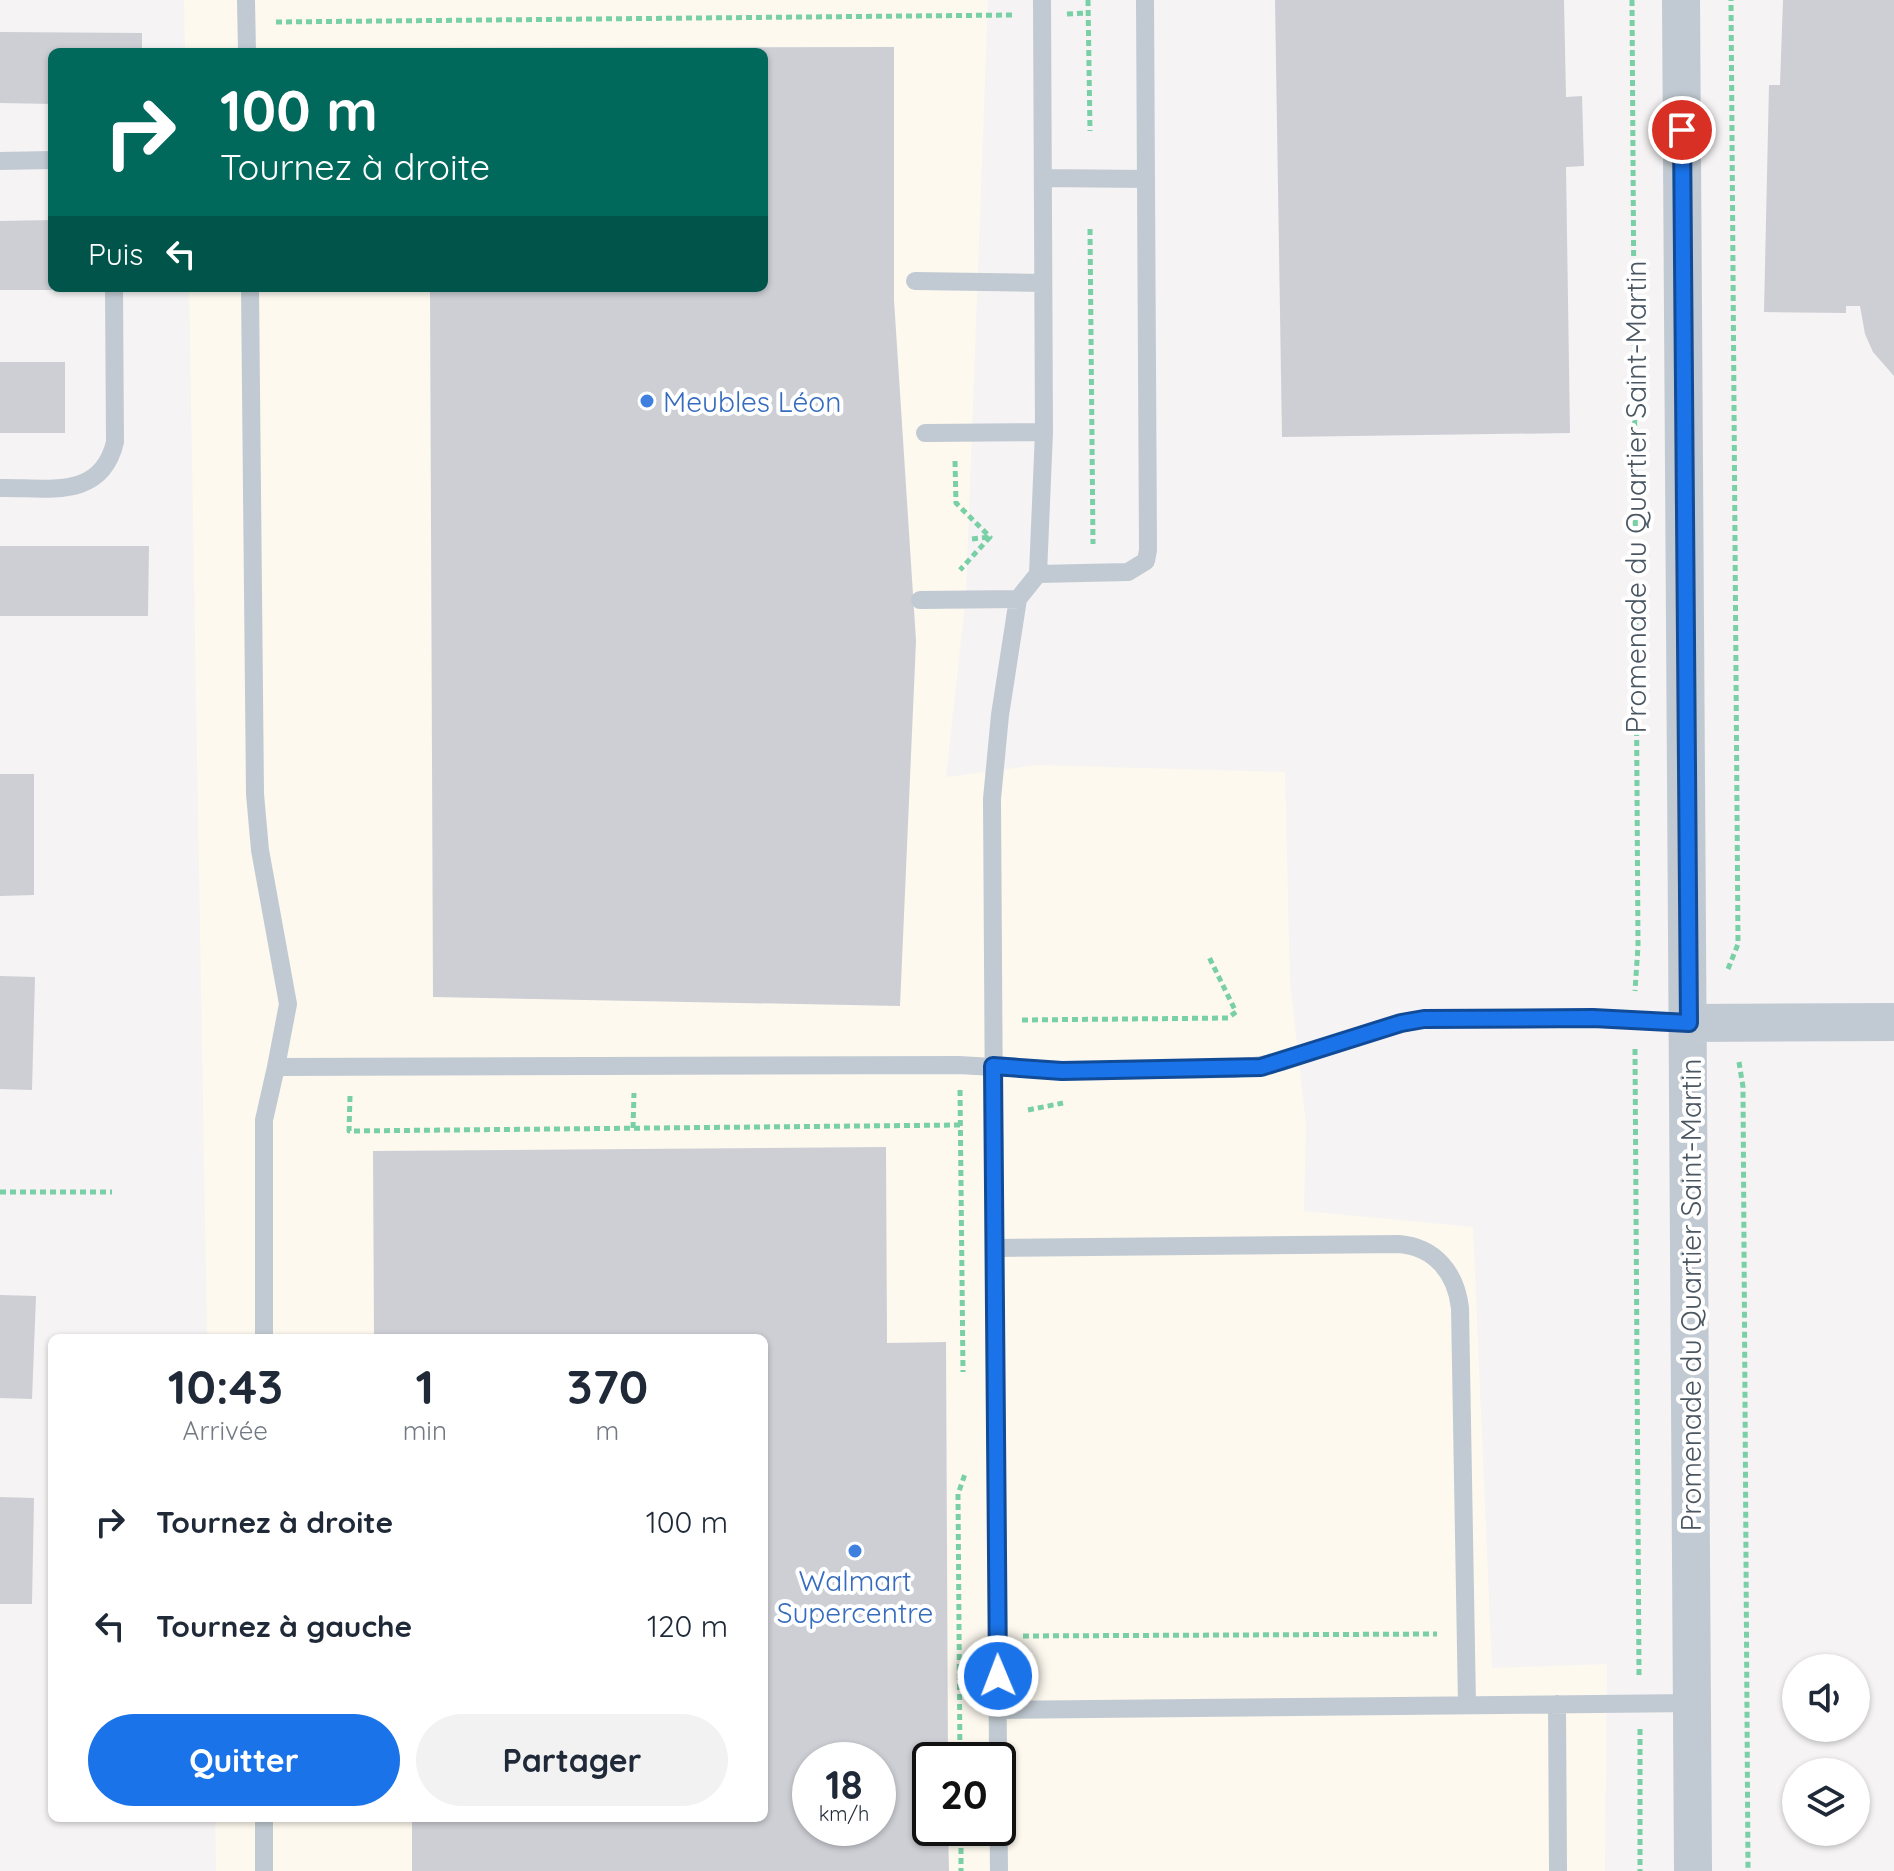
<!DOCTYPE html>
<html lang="fr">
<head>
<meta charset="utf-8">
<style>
  :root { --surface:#fff; --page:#f2f2f3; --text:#1f2937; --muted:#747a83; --accent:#1a73e8 }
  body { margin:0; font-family:Quicksand,sans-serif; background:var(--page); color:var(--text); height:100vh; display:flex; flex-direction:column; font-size:30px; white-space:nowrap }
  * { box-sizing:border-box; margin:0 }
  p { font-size:26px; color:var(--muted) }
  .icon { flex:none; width:44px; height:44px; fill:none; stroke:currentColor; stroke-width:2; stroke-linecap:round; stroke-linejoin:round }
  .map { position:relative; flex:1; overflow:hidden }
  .details { position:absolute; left:48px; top:1334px; width:720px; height:488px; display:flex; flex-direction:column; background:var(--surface); border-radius:12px; box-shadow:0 2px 6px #0004 }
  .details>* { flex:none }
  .guide { position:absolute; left:48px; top:48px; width:720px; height:244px; border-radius:12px; box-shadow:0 2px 6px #0004; background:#00695c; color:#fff; overflow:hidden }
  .tools { position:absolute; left:1782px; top:1654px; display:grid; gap:16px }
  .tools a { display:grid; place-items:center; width:88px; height:88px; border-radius:50%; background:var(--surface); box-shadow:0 2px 6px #0004; font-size:40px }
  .speed { position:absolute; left:792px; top:1742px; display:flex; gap:16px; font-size:40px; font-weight:700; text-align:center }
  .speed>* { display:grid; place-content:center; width:104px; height:104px; border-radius:50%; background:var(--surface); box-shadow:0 2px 6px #0004; line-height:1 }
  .speed small { font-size:20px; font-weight:400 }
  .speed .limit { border:4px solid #111; border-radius:12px; background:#fff; color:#111 }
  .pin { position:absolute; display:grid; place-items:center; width:68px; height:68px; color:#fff; margin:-34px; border:4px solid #fff; border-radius:50%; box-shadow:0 2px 8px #0007 }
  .me { position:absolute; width:88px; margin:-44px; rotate:359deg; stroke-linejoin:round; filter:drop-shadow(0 0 6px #0008) }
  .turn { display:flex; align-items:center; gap:28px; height:168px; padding:0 40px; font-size:36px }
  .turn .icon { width:104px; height:104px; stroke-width:2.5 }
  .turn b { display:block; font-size:56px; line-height:68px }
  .then { display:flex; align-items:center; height:76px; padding:0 40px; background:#0003; gap:16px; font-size:30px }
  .eta { display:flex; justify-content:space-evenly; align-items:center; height:136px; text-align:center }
  .eta b { font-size:48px; font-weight:700; line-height:56px }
  .cta { display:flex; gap:16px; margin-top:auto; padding:16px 40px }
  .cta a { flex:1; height:92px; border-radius:48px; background:var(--accent); color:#fff; font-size:32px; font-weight:700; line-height:92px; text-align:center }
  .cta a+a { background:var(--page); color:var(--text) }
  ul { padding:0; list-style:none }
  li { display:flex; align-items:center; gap:24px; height:104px; padding:0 40px }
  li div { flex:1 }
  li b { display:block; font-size:30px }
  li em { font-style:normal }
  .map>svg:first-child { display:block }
  .commercial { fill:#fdf9ef; fill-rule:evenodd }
  .building { fill:#cdcfd5; fill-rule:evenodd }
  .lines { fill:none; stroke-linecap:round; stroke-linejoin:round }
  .path { stroke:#7ad0a6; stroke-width:5; stroke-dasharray:6 4; stroke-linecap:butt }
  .lane { stroke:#c1cad2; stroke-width:18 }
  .street { stroke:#c1cad2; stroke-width:38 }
  .route-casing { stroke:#114b97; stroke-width:20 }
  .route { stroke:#1a73e8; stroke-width:14 }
  .shop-dot { fill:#3f7fe0; stroke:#fff; stroke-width:3 }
  .labels { text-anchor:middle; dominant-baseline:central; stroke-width:8; stroke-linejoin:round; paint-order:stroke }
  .shop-label { font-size:28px; fill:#366cbe; stroke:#fff; text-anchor:start }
  .street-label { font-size:28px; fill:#4a5661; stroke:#fff }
</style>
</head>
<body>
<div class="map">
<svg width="1894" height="1871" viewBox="0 0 1894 1871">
  <rect width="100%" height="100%" fill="#f5f3f3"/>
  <!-- commercial -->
  <path class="commercial" d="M 184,0 L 988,0 L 966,595 L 946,777 L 1037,765 L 1285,772 L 1290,982 L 1306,1125 L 1304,1211 L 1473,1227 L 1492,1668 L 1607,1664 L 1605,1871 L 216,1871 L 215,1818 L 764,1818 L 764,1338 L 207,1338 L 189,288 L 764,288 L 764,52 L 185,52 ZM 810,1760 L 878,1760 L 878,1828 L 810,1828 ZM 930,1760 L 998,1760 L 998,1828 L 930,1828 Z"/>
  <!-- building -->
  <path class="building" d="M 1275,0 L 1564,0 L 1566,97 L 1582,96 L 1584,166 L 1566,167 L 1570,433 L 1282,437 Z
    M 1783,0 L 1894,0 L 1894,376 L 1873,352 L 1865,334 L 1860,306 L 1846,306 L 1846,313 L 1764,312 L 1769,85 L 1780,85 Z
    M 0,32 L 142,33 L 142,52 L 52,52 L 52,104 L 0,103 Z
    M 894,47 L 894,300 L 916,641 L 900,1006 L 433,997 L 430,288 L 764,288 L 764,52 L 429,52 L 429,48 Z
    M 52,220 L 52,290 L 0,290 L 0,221 Z
    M 0,362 L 65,362 L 65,433 L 0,433 Z
    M 0,546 L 149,546 L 148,616 L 0,616 Z
    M 0,774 L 34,774 L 34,895 L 0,896 Z
    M 0,976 L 35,977 L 32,1090 L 0,1089 Z
    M 886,1147 L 887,1343 L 946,1342 L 948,1760 L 930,1760 L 930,1828 L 948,1828 L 949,1871 L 412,1871 L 412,1818 L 764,1818 L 764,1338 L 374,1338 L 373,1151 ZM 810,1760 L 878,1760 L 878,1828 L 810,1828 Z
    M 0,1295 L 36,1296 L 32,1399 L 0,1398 Z
    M 0,1497 L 34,1498 L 32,1604 L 0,1604 Z"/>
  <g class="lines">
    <!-- path -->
    <path class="path" d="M 1088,0 L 1090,131
      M 1632,0 L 1638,946 L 1635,991
      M 1067,14 L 1088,13
      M 276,22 L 1014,15
      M 1090,229 L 1093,544
      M 955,461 L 956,503 L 990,537 L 960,570
      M 972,539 L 989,537
      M 1728,969 L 1738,944 L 1731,0
      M 1022,1020 L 1228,1018 L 1236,1012 L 1209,957
      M 1635,1049 L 1639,1675
      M 1739,1062 L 1743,1087 L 1748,1871
      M 960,1090 L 963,1372
      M 350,1096 L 349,1131 L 961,1125
      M 1028,1110 L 1063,1103
      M 633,1128 L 634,1093
      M 0,1192 L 112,1192
      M 1023,1636 L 1437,1634
      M 1640,1729 L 1640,1871
      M 960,1760 L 958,1494 L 965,1474
      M 961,1828 L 961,1871"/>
    <!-- lane -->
    <path class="lane" d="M 246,0 L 247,52
      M 0,161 L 52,160
      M 1043,178 L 1146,179
      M 915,281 L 1043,283
      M 250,288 L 255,794 L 260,850 L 288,1004 L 276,1067
      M 925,433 L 1044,432
      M 0,488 C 47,487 101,501 115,442 L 114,288
      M 1038,574 L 1128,572 L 1146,561 L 1148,550 L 1145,0
      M 920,600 L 1018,599
      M 995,1248 L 1399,1244 C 1435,1247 1456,1273 1460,1308 L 1467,1705
      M 264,1338 L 264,1120 L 276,1067 L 959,1065 L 1062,1071 L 1234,1069 L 1282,1062 L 1379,1029 L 1424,1019 L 1593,1018 L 1689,1023
      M 1557,1704 L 1558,1871
      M 997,1710 L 1693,1703
      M 998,1760 L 992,799 L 1000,715 L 1018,599 L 1038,574 L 1044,432 L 1042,0
      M 998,1764 L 999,1871
      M 264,1818 L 264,1871"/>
    <!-- street -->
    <path class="street" d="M 1681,0 L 1693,1871
      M 1689,1023 L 1894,1022"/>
  </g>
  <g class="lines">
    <!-- route casing -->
    <g class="route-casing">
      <path id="route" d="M 998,1676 L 993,1066 L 1062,1071 L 1261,1067 L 1401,1023 L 1424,1019 L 1593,1018 L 1689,1023 L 1682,130"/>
    </g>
    <!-- route -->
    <use href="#route" class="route"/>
  </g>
  <!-- markers -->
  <g class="shop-dot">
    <circle cx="647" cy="401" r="8"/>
    <circle cx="855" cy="1551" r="8"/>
  </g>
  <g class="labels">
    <!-- shop labels -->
    <g class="shop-label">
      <text x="663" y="401">Meubles Léon</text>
      <text x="855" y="1580" text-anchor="middle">Walmart<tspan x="855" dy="32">Supercentre</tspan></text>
    </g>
    <!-- street labels -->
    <g class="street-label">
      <text transform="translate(1635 497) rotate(-90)">Promenade du Quartier Saint-Martin</text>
      <text transform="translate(1690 1295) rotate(-90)">Promenade du Quartier Saint-Martin</text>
    </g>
  </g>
</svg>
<div class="tools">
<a><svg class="icon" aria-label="sound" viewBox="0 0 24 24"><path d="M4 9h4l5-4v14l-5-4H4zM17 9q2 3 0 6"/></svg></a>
<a><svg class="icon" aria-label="layers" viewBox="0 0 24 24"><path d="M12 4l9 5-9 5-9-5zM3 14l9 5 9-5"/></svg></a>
</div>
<div class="speed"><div>18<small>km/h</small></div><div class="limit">20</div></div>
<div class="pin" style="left:1682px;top:130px;background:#d93025"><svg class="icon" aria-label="arrive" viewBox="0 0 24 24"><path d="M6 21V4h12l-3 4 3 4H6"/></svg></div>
<svg class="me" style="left:998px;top:1676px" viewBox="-20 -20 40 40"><circle r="17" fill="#1a73e8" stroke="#fff" stroke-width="3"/><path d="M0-11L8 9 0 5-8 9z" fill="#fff"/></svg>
<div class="guide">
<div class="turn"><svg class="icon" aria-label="right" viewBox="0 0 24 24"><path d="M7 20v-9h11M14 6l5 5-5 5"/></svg><div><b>100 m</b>Tournez à droite</div></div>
<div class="then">Puis<svg class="icon" aria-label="left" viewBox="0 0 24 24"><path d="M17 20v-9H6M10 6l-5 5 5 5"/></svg></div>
</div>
<section class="details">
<div class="eta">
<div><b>10:43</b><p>Arrivée</p></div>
<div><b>1</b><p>min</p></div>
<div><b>370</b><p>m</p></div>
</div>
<ul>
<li><svg class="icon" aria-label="right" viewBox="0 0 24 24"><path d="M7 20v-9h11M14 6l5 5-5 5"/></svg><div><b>Tournez à droite</b></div><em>100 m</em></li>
<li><svg class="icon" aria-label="left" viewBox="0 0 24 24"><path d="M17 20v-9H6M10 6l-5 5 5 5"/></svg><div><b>Tournez à gauche</b></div><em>120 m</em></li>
</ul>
<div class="cta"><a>Quitter</a><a>Partager</a></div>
</section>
</div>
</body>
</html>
